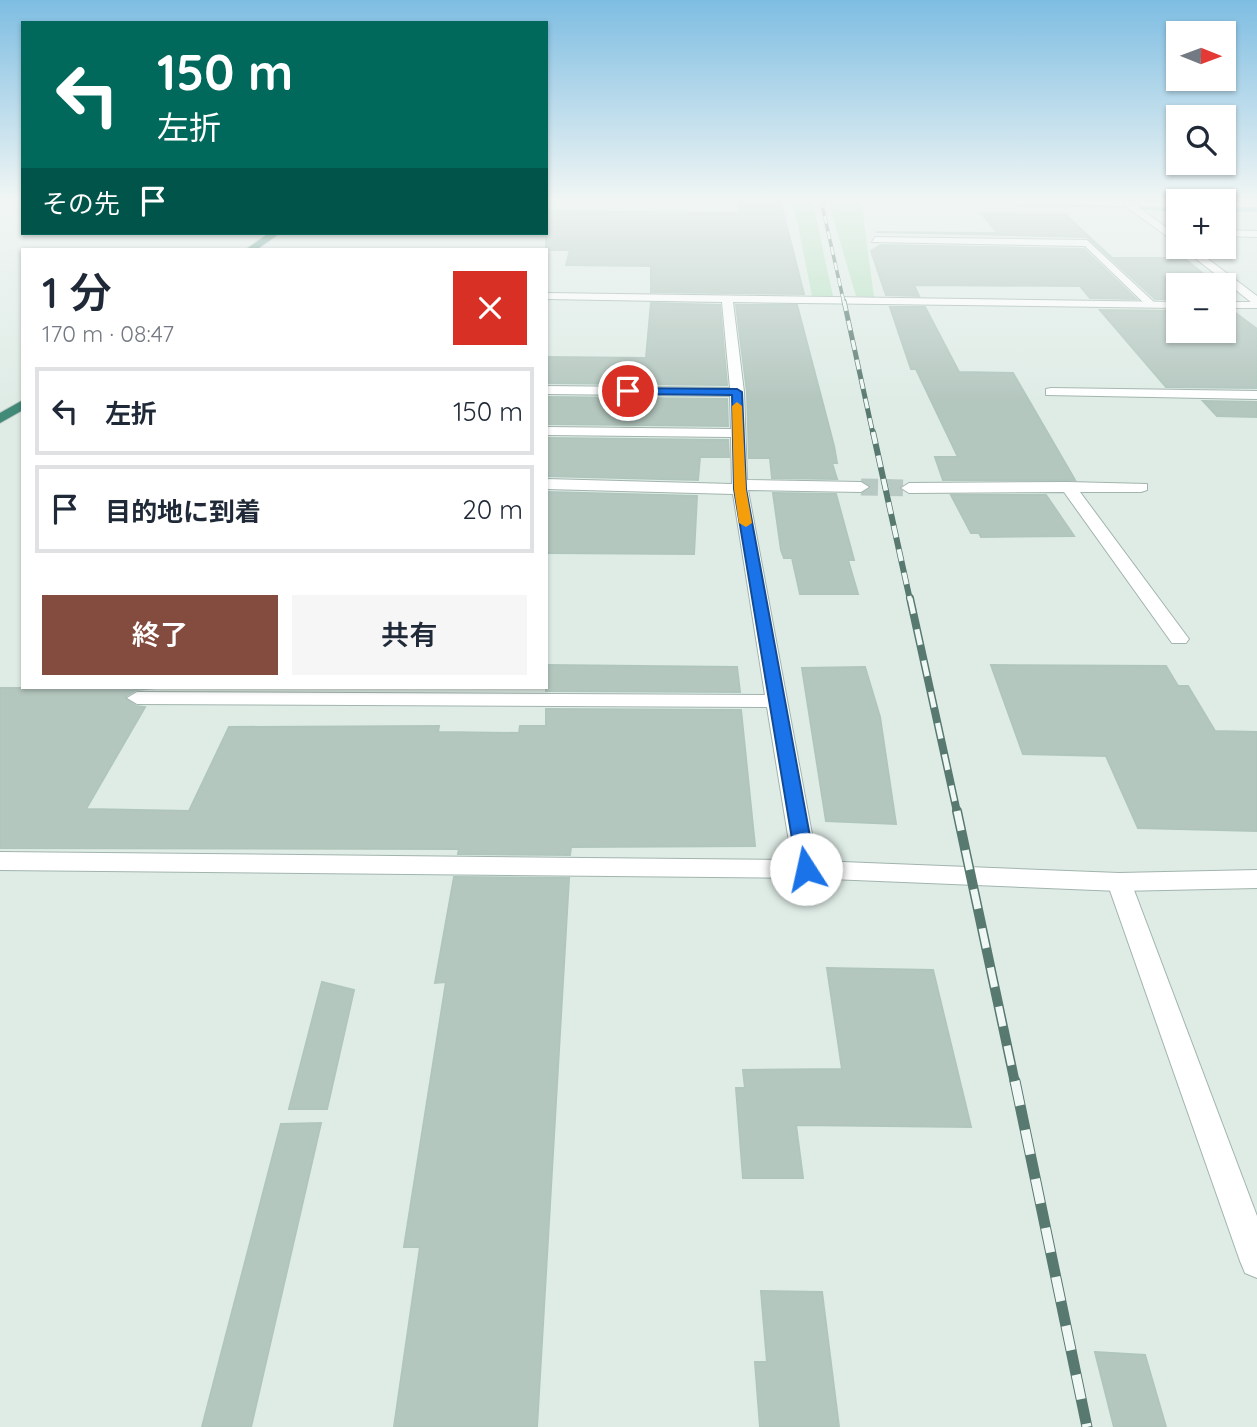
<!DOCTYPE html>
<html lang="ja">
<head>
<meta charset="utf-8">
<style>
  :root { --surface:#fff; --page:#f6f6f7; --text:#1f2937; --muted:#747a83; --line:#e0e1e3; --accent:#844b3f }
  body { margin:0; font-family:Quicksand,"Noto Sans JP",sans-serif; background:var(--page); color:var(--text); height:100vh; display:flex; flex-direction:column; font-size:26px; white-space:nowrap }
  * { box-sizing:border-box; margin:0 }
  p { font-size:23px; color:var(--muted) }
  .icon { flex:none; width:38px; height:38px; fill:none; stroke:currentColor; stroke-width:2; stroke-linecap:round; stroke-linejoin:round }
  .map { position:relative; flex:1; overflow:hidden }
  .details { position:absolute; left:21px; top:248px; width:527px; height:441px; display:flex; flex-direction:column; background:var(--surface); border-radius:0px; box-shadow:0 2px 5px #0004 }
  .details>* { flex:none }
  .hud { position:absolute; left:21px; top:21px; width:527px; height:214px; border-radius:0px; box-shadow:0 2px 5px #0004; background:#00695c; color:#fff; overflow:hidden }
  .needle { width:46px; rotate:91deg }
  .tools { position:absolute; left:1166px; top:21px; display:grid; gap:14px }
  .tools a { display:grid; place-items:center; width:70px; height:70px; border-radius:0px; background:var(--surface); box-shadow:0 2px 5px #0004; font-size:35px }
  .pin { position:absolute; display:grid; place-items:center; width:60px; height:60px; color:#fff; margin:-30px; border:4px solid #fff; border-radius:50%; box-shadow:0 2px 7px #0007 }
  .me { position:absolute; width:77px; margin:-38px; rotate:350deg; stroke-linejoin:round; filter:drop-shadow(0 0 5px #0008) }
  .turn { display:flex; align-items:center; gap:24px; height:147px; padding:0 21px; font-size:32px }
  .turn .icon { width:91px; height:91px; stroke-width:2.5 }
  .turn b { display:block; font-size:49px; line-height:60px }
  .then { display:flex; align-items:center; height:66px; padding:0 21px; background:#0003; gap:14px; font-size:26px }
  .round { display:grid; place-items:center; flex:none; width:74px; height:74px; border-radius:0px; background:var(--page) }
  .summary { display:flex; align-items:center; justify-content:space-between; height:119px; padding:0 21px }
  h1 { font-size:42px; font-weight:600; line-height:52px }
  .cta { display:flex; gap:14px; margin-top:auto; padding:14px 21px }
  .cta a { flex:1; height:80px; border-radius:0px; background:var(--accent); color:#fff; font-size:28px; font-weight:600; line-height:80px; text-align:center }
  .cta a+a { background:var(--page); color:var(--text) }
  ul { padding:0; list-style:none }
  li { display:flex; align-items:center; gap:21px; height:88px; margin:0 14px 10px; padding:0 7px; border:4px solid var(--line); border-radius:0px }
  li div { flex:1 }
  li b { display:block; font-size:26px }
  li em { font-style:normal }
  .map>svg:first-child { display:block }
  .green { fill:#b5e0c0 }
  .lines { fill:none; stroke-linecap:round; stroke-linejoin:round }
  .river { fill:#80cbd8; fill-rule:evenodd }
  .building { fill:#b4c7bf; stroke:#b0c6bd; stroke-width:2 }
  .minor-tunnel { stroke:#b8c9c3; stroke-width:17; stroke-dasharray:17 8; stroke-linecap:butt }
  .service-casing { stroke:#a1b4ad; stroke-width:2 }
  .minor-casing { stroke:#a1b4ad; stroke-width:2 }
  .tertiary-casing { stroke:#a1b4ad; stroke-width:2 }
  .trunk-casing { stroke:#c0c9c6; stroke-width:2 }
  .service { fill:#fff; fill-rule:evenodd }
  .minor { fill:#fff; fill-rule:evenodd }
  .tertiary { fill:#fff; fill-rule:evenodd }
  .trunk { fill:#428a78; fill-rule:evenodd }
  .rail-far5-casing { stroke:#587970; stroke-width:3.5 }
  .rail-far4-casing { stroke:#587970; stroke-width:5 }
  .rail-far3-casing { stroke:#587970; stroke-width:6 }
  .rail-far2-casing { stroke:#587970; stroke-width:8 }
  .rail-far1-casing { stroke:#587970; stroke-width:10 }
  .rail-casing { stroke:#587970; stroke-width:11 }
  .rail-far5 { stroke:#eff8f4; stroke-width:2.5; stroke-dasharray:8; stroke-linecap:butt }
  .rail-far4 { stroke:#eff8f4; stroke-width:3.5; stroke-dasharray:10; stroke-linecap:butt }
  .rail-far3 { stroke:#eff8f4; stroke-width:4.5; stroke-dasharray:12; stroke-linecap:butt }
  .rail-far2 { stroke:#eff8f4; stroke-width:5; stroke-dasharray:16; stroke-linecap:butt }
  .rail-far1 { stroke:#eff8f4; stroke-width:7; stroke-dasharray:20; stroke-linecap:butt }
  .rail { stroke:#eff8f4; stroke-width:9; stroke-dasharray:25; stroke-linecap:butt }
  .route { fill:#1a73e8; stroke:#114b97; stroke-width:2 }
  .slow { fill:#f59e0b }
</style>
</head>
<body>
<div class="map">
<svg width="1257" height="1427" viewBox="0 0 1257 1427">
  <rect width="100%" height="100%" fill="#dfece6"/>
  <!-- green -->
  <path class="green" d="M 793,200 L 812,200 L 833,296 L 812,296 Z
    M 828,200 L 861,200 L 874,297 L 856,296 Z"/>
  <g class="lines">
    <!-- river -->
    <path class="river" d="M 1257,200 L 1257,212 L 1223,212 L 1223,201 L 1178,201 L 1178,212 L 1133,209 L 1128,201 Z"/>
  </g>
  <!-- building -->
  <path class="building" d="M 738,200 L 780,200 L 804,294 L 651,292 L 651,266 L 566,265 L 570,250 L 546,250 L 546,211 L 739,213 Z
    M 981,213 L 1065,214 L 1112,258 L 1184,258 L 1217,285 L 1178,285 L 1178,299 L 1155,299 L 1087,237 L 876,232 L 997,233 Z
    M 881,245 L 1084,249 L 1136,299 L 1090,298 L 1080,286 L 914,285 L 919,296 L 886,295 L 871,251 Z
    M 651,303 L 720,305 L 727,385 L 546,383 L 546,357 L 646,358 Z
    M 736,305 L 797,305 L 834,446 L 837,463 L 832,463 L 837,479 L 772,478 L 770,458 L 749,458 L 747,392 Z
    M 890,307 L 925,307 L 959,372 L 1013,373 L 1075,480 L 943,480 L 935,457 L 958,457 L 916,369 L 911,369 Z
    M 1100,310 L 1178,311 L 1178,331 L 1223,331 L 1223,311 L 1233,311 L 1257,329 L 1257,388 L 1166,387 Z
    M 546,397 L 727,399 L 728,426 L 546,424 Z
    M 1203,401 L 1257,402 L 1257,417 L 1217,416 Z
    M 546,438 L 728,440 L 729,457 L 700,457 L 698,480 L 546,476 Z
    M 546,492 L 697,496 L 694,554 L 546,553 Z
    M 773,493 L 836,494 L 854,560 L 848,560 L 858,594 L 800,594 L 792,558 L 784,558 L 781,550 Z
    M 951,495 L 1046,495 L 1074,536 L 981,537 L 979,533 L 971,533 Z
    M 546,665 L 737,667 L 740,692 L 546,691 Z
    M 991,665 L 1166,666 L 1178,686 L 1188,686 L 1215,731 L 1257,732 L 1257,831 L 1138,828 L 1106,756 L 1023,754 Z
    M 865,667 L 880,717 L 896,824 L 826,821 L 802,668 Z
    M 0,688 L 156,688 L 136,690 L 125,697 L 136,706 L 145,707 L 86,809 L 189,811 L 229,727 L 439,726 L 438,732 L 519,733 L 520,726 L 546,726 L 546,709 L 741,710 L 755,846 L 571,847 L 570,855 L 458,854 L 459,849 L 0,848 Z
    M 454,877 L 569,878 L 537,1427 L 394,1427 L 420,1247 L 404,1247 L 446,982 L 435,983 Z
    M 827,968 L 933,970 L 971,1127 L 796,1125 L 803,1178 L 743,1178 L 736,1088 L 745,1088 L 743,1070 L 842,1069 Z
    M 322,982 L 354,990 L 327,1109 L 289,1109 Z
    M 321,1123 L 251,1427 L 202,1427 L 281,1124 Z
    M 761,1291 L 822,1292 L 839,1427 L 760,1427 L 755,1362 L 767,1362 Z
    M 1095,1352 L 1145,1355 L 1166,1427 L 1114,1427 Z"/>
  <g class="lines">
    <!-- minor-tunnel -->
    <path class="minor-tunnel" d="M 861,487 L 909,488"/>
    <!-- service casing -->
    <g class="service-casing">
      <path id="service" d="M 1223,230 L 1257,231 L 1257,237 L 1223,236 Z
        M 875,237 L 1087,240 L 1156,304 L 1147,306 L 1085,246 L 872,242 Z"/>
    </g>
    <!-- minor casing -->
    <g class="minor-casing">
      <path id="minor" d="M 980,200 L 1178,201 L 1178,207 L 1137,206 L 1178,236 L 1178,244 L 1125,206 L 984,203 Z
        M 1223,201 L 1257,201 L 1257,207 L 1223,207 Z
        M 1181,247 L 1192,247 L 1257,296 L 1257,308 L 1223,308 L 1223,302 L 1251,302 Z
        M 546,293 L 1178,302 L 1178,308 L 733,302 L 744,392 L 747,480 L 861,482 L 869,487 L 861,492 L 748,490 L 817,861 L 1119,873 L 1257,870 L 1257,888 L 1119,891 L 806,878 L 0,870 L 0,852 L 792,860 L 767,707 L 137,704 L 127,698 L 137,692 L 765,695 L 733,494 L 546,489 L 546,479 L 732,484 L 731,437 L 546,435 L 546,427 L 731,429 L 730,396 L 546,394 L 546,386 L 730,388 L 722,302 L 546,299 Z
        M 1051,388 L 1257,391 L 1257,399 L 1046,395 L 1046,389 Z
        M 1068,482 L 1147,484 L 1147,490 L 1141,492 L 1080,492 L 1186,635 L 1189,639 L 1186,643 L 1172,643 L 1064,492 L 909,493 L 901,488 L 909,483 Z"/>
    </g>
    <!-- tertiary casing -->
    <g class="tertiary-casing">
      <path id="tertiary" d="M 1119,873 L 1128,876 L 1131,882 L 1257,1216 L 1257,1278 L 1245,1273 L 1240,1261 L 1107,882 L 1110,876 Z"/>
    </g>
    <!-- trunk casing -->
    <g class="trunk-casing">
      <path id="trunk" d="M 269,233 L 280,233 L 256,250 L 245,250 Z
        M 23,400 L 23,410 L 0,423 L 0,413 Z"/>
    </g>
    <!-- service -->
    <use href="#service" class="service"/>
    <!-- minor -->
    <use href="#minor" class="minor"/>
    <!-- tertiary -->
    <use href="#tertiary" class="tertiary"/>
    <!-- trunk -->
    <use href="#trunk" class="trunk"/>
    <!-- rail-far5 casing -->
    <g class="rail-far5-casing">
      <path id="rail-far5" d="M 821,200 L 844,303"/>
    </g>
    <!-- rail-far4 casing -->
    <g class="rail-far4-casing">
      <path id="rail-far4" d="M 844,301 L 873,434"/>
    </g>
    <!-- rail-far3 casing -->
    <g class="rail-far3-casing">
      <path id="rail-far3" d="M 873,432 L 910,600"/>
    </g>
    <!-- rail-far2 casing -->
    <g class="rail-far2-casing">
      <path id="rail-far2" d="M 910,598 L 957,812"/>
    </g>
    <!-- rail-far1 casing -->
    <g class="rail-far1-casing">
      <path id="rail-far1" d="M 957,811 L 1015,1083"/>
    </g>
    <!-- rail casing -->
    <g class="rail-casing">
      <path id="rail" d="M 1015,1081 L 1087,1427"/>
    </g>
    <!-- rail-far5 -->
    <use href="#rail-far5" class="rail-far5"/>
    <!-- rail-far4 -->
    <use href="#rail-far4" class="rail-far4"/>
    <!-- rail-far3 -->
    <use href="#rail-far3" class="rail-far3"/>
    <!-- rail-far2 -->
    <use href="#rail-far2" class="rail-far2"/>
    <!-- rail-far1 -->
    <use href="#rail-far1" class="rail-far1"/>
    <!-- rail -->
    <use href="#rail" class="rail"/>
  </g>
  <!-- sky -->
  <linearGradient id="sky" x2="0" y2="1"><stop stop-color="#7ebde2"/><stop offset="0.5" stop-color="#f1f6f4"/><stop offset="1" stop-color="#f1f6f4" stop-opacity="0"/></linearGradient>
  <rect width="1257" height="400" fill="url(#sky)"/>
  <!-- route -->
  <path class="route" d="M 624,388 L 737,389 L 742,392 L 746,489 L 816,869 L 813,873 L 806,875 L 797,869 L 734,489 L 732,395 L 628,394 Z"/>
  <!-- slow -->
  <path class="slow" d="M 737,402 L 742,406 L 746,489 L 752,523 L 746,527 L 739,523 L 734,489 L 732,406 Z"/>
</svg>
<div class="tools">
<a><svg class="needle" viewBox="-14 -14 28 28"><path d="M0-13l5 13h-10z" fill="#e53935"/><path d="M0 13l5-13h-10z" fill="#747a83"/></svg></a>
<a><svg class="icon" aria-label="search" viewBox="0 0 24 24"><circle cx="10" cy="10" r="6"/><path d="M15 15l6 6"/></svg></a>
<a>+</a>
<a>−</a>
</div>
<div class="pin" style="left:628px;top:391px;background:#d93025"><svg class="icon" aria-label="arrive" viewBox="0 0 24 24"><path d="M6 21V4h12l-3 4 3 4H6"/></svg></div>
<svg class="me" style="left:806px;top:869px" viewBox="-20 -20 40 40"><circle r="19" fill="#fff"/><path d="M0-13L10 11 0 6-10 11z" fill="#1a73e8"/></svg>
<div class="hud">
<div class="turn"><svg class="icon" aria-label="left" viewBox="0 0 24 24"><path d="M17 20v-9H6M10 6l-5 5 5 5"/></svg><div><b>150 m</b>左折</div></div>
<div class="then">その先<svg class="icon" aria-label="arrive" viewBox="0 0 24 24"><path d="M6 21V4h12l-3 4 3 4H6"/></svg></div>
</div>
<section class="details">
<div class="summary"><div><h1>1 分</h1><p>170 m · 08:47</p></div><a class="round" style="background:#d93025;color:#fff"><svg class="icon" aria-label="close" viewBox="0 0 24 24"><path d="M6 6l12 12M18 6L6 18"/></svg></a></div>
<ul>
<li><svg class="icon" aria-label="left" viewBox="0 0 24 24"><path d="M17 20v-9H6M10 6l-5 5 5 5"/></svg><div><b>左折</b></div><em>150 m</em></li>
<li><svg class="icon" aria-label="arrive" viewBox="0 0 24 24"><path d="M6 21V4h12l-3 4 3 4H6"/></svg><div><b>目的地に到着</b></div><em>20 m</em></li>
</ul>
<div class="cta"><a>終了</a><a>共有</a></div>
</section>
</div>
</body>
</html>
